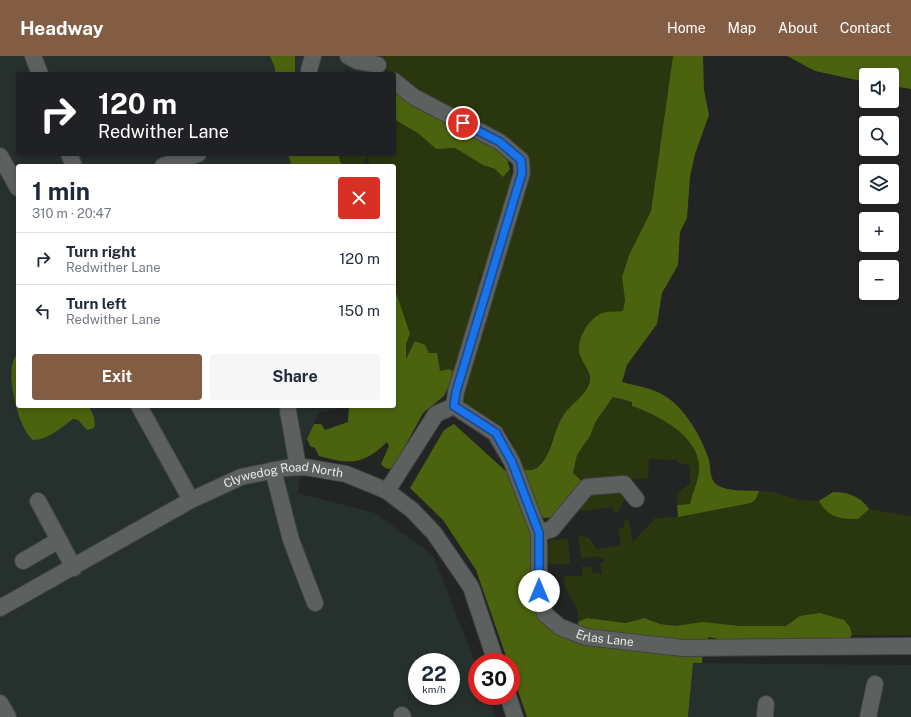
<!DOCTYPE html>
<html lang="en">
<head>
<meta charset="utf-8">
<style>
  :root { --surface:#fff; --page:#f6f6f7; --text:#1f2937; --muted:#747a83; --line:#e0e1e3; --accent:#825d44 }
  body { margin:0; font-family:"Public Sans",sans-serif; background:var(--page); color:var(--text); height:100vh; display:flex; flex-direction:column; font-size:15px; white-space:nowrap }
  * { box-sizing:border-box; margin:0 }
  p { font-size:13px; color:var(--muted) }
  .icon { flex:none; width:22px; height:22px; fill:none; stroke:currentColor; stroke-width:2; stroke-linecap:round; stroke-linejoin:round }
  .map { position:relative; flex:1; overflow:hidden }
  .side { position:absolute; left:16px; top:108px; width:380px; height:244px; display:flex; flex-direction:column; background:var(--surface); border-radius:4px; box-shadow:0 2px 6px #0003 }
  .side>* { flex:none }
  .hud { position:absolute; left:16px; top:16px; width:380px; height:84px; border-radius:4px; box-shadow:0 2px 6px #0003; background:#202124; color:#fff; overflow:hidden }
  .tools { position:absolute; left:859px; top:12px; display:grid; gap:8px }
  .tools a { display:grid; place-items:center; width:40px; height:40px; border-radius:4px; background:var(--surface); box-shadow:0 2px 6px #0003; font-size:20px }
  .speed { position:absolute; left:408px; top:597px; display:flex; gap:8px; font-size:20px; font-weight:700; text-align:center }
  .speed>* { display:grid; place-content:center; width:52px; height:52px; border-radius:50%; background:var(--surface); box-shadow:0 2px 6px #0003; line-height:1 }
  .speed small { font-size:10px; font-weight:400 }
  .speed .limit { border:6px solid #d22; background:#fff; color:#111 }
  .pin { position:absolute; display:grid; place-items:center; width:34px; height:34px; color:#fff; margin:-17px; border:2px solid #fff; border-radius:50%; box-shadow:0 1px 4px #0007 }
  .me { position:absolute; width:44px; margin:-22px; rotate:0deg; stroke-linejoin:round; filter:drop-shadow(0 0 3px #0008) }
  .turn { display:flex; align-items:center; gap:14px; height:84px; padding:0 16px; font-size:18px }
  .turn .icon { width:52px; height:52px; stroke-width:2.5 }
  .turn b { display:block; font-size:28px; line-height:34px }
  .round { display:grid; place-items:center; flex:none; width:42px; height:42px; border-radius:4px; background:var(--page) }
  .head { display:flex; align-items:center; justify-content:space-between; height:68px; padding:0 16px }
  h1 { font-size:24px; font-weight:700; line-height:30px }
  .action { display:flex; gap:8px; margin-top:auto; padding:8px 16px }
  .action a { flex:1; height:46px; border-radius:4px; background:var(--accent); color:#fff; font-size:16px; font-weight:700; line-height:46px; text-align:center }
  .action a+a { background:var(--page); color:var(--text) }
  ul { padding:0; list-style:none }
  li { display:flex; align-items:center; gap:12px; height:52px; padding:0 16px; border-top:1px solid var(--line) }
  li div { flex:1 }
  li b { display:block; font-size:15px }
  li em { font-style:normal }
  header { display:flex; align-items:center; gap:24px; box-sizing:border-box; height:56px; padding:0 20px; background:var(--accent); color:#fff }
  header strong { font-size:19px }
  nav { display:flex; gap:22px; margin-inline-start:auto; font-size:14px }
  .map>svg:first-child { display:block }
  .built { fill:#26302d; fill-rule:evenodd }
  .green { fill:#29360e }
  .forest { fill:#4b630e }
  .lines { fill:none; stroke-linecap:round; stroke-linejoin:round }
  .minor-casing { stroke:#404342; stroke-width:18 }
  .minor { stroke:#5c605f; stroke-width:16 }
  .route-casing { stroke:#114b97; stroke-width:10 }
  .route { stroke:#1a73e8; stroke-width:7 }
  .labels { text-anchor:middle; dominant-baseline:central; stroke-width:4; stroke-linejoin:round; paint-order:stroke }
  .street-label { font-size:12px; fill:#e6e9e8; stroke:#191c1b }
</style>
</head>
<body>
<header>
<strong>Headway</strong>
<nav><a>Home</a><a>Map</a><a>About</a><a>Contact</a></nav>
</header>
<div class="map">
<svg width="911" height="661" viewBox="0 0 911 661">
  <rect width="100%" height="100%" fill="#222524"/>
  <!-- built -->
  <path class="built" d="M 0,0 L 279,0 L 284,18 L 18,18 L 18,98 L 304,98 L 307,110 L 18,110 L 18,350 L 348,350 L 318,357 L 304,391 L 298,437 L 375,457 L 433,499 L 477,611 L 477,640 L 488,640 L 496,661 L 0,661 ZM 417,606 L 451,606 L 451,640 L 417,640 Z
    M 295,0 L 363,0 L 362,18 L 347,13 L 341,18 L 295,18 Z
    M 693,607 L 911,609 L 911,661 L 688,661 Z"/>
  <!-- green -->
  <path class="green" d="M 380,0 L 673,0 L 651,155 L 629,199 L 622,221 L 625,244 L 623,255 L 615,256 L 579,294 L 590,323 L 585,335 L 559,366 L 547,400 L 535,414 L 529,415 L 521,412 C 516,400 513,382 503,373 C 489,362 472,360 461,345 L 524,105 L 417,38 L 383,11 Z
    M 394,63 L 419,78 L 436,93 L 455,92 L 483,109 L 495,113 L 503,120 L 510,113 L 512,123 L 509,137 L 484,219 L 480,219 L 479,224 L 482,226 L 455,317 L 449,313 L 440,315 L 429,298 L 415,285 L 406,304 L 406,288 L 410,278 L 397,239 L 394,234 L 394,110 L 370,110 L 367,100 L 363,110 L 342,110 L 338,98 L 394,98 Z
    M 613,340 L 618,343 L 633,346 L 632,350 C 658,359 703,381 699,415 C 698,426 692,437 690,448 L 677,449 L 677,438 L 690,427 L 690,410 L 677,406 L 677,404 L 649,403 L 648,422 L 584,427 L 573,417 L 577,399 L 590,380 L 596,365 Z
    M 759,435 L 774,436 L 798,444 L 819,445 L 911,460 L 911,579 L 684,579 L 644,562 L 626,567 L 587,562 L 578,566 C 581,546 565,542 564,523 L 565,520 L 583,520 L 582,510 L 591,511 L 592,516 L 602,518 L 600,507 L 604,506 L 603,502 L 599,502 L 598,500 L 581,503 L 578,479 L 589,482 L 597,493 L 621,489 L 618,473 L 624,472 L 623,465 L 629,464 L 633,486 L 655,462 L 678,461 L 756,443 Z
    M 621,436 L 625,444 L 618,456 L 613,456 L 612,451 L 584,455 L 575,452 L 588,438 Z
    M 552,481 L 557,484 L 568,482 L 570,508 L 550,508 L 545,504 L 546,494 Z"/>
  <!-- forest -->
  <path class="forest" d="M 270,0 L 295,0 L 295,18 L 275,18 L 275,12 Z
    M 673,0 L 703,0 L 704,34 L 709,59 L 695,98 L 690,121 L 687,162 L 680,176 L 678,209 L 662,237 L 657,268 L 627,309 L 622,326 C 636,330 653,332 665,340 C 685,352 702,382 709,404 C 711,413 709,423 717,429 C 728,436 747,434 759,435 L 756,443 L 751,447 L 678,461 L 677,449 L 690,448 C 692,437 698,426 699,415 C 702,381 658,359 632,350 L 632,346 L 613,341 L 596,365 L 590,380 L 577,399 L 573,417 L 584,427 L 553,461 L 544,462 L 535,455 L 521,412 C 528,415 534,416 540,409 C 553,396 553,375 563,360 C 570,348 589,338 590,323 C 590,314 580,304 579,295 C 578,280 589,263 602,257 C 608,255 617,256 623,255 L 625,244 L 622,221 L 629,199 L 651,155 Z
    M 787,0 L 911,0 L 911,33 L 892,30 L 892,19 L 866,19 L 866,26 L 815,15 Z
    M 394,30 L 475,78 L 506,100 L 510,113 L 503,121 L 495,113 L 483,109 L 455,92 L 436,93 L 419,78 L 394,63 Z
    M 288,98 L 338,98 L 342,110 L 292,110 Z
    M 394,234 L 397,239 L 410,278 L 406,288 L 406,303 L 415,285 L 425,289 L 429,297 L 437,297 L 440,315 L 449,313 L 455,317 L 444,340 L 423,357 L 396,407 L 390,413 L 385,412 L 381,408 L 389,390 L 387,386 C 363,409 351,409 319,400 L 315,392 L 310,390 L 307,383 L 314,368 L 321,368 L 325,374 L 348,366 L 349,350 L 394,350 Z
    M 18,298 L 18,350 L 89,350 L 94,361 L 95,370 L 92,373 L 87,374 L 78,364 L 73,363 C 62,371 48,384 33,384 C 18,374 2,308 18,298 Z
    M 454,368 L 510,419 L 534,477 L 541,561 L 578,574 L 578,566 L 587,562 L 626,567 L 644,562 L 660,568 L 675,570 L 703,566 L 739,570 L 786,570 L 800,560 L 820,557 L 844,564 L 850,571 L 852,579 L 849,583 L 740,588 L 709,581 L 704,588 L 702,607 L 693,607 L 688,661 L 527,661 L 511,614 L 511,606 L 508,606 L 476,514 L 443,464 L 410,432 L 444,374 Z
    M 833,436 C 848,436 860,440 869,453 L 858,463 C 839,463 829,462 819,445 Z"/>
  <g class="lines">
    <!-- minor casing -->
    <g class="minor-casing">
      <g id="minor">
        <path d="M 33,0 L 40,18"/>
        <path d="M 348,0 L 357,5 L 378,9"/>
        <path d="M 309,14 L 313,0"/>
        <path d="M 69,98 L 74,110"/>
        <path d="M 0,100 L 18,132"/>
        <path d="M 163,110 L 198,98"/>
        <path d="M 139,350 L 191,444"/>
        <path id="s1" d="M 454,350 L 495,377 L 512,406 L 539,477 L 539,535 L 545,558 L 560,571 L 586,581 L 683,592 L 911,590"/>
        <path d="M 288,355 L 298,411"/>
        <path d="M 273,414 L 291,484 L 315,547"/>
        <path d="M 387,435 L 436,358 L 454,350 L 456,336 L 522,117 L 521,104 L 500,86 L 414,41 L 394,25"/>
        <path d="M 38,445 L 74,512"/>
        <path d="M 539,477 L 552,473 L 587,431 L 624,428 L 636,443"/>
        <path d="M 23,505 L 59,484"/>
        <path id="s2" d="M 0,552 L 191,444 L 241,421 L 285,412 L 305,411 L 346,418 L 373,429 L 387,435 L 412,454 L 434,477 L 471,531 L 496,606"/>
        <path d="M 508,640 L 515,661"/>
        <path d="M 0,647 L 8,661"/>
        <path d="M 402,659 L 403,661"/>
        <path d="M 765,661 L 766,648"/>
        <path d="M 868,661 L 875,628"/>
      </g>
    </g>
    <!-- minor -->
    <use href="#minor" class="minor"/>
  </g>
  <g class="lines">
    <!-- route casing -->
    <g class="route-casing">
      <path id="route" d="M 463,67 L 500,86 L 521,104 L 522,117 L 456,336 L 454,350 L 496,377 L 512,406 L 539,477 L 539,535"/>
    </g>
    <!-- route -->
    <use href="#route" class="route"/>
  </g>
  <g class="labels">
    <!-- street labels -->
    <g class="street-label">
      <text stroke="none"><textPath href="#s2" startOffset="317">Clywedog Road North</textPath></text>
      <text stroke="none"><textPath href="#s1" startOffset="307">Erlas Lane</textPath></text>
    </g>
  </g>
</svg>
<div class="tools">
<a><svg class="icon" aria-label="sound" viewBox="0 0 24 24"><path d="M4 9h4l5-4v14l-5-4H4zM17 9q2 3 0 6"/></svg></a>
<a><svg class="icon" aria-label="search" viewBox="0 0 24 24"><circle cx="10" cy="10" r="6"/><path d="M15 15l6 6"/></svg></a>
<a><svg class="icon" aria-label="layers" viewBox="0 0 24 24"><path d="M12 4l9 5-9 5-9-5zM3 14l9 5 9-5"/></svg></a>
<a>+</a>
<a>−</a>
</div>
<div class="speed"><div>22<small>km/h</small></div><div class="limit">30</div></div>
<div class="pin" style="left:463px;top:67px;background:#d93025"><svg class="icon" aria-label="arrive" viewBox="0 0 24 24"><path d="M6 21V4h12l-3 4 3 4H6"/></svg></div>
<svg class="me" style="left:539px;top:535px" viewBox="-20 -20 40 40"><circle r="19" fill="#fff"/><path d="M0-13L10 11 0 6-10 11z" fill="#1a73e8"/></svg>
<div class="hud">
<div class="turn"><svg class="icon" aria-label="right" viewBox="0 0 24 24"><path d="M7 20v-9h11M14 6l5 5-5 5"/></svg><div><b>120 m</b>Redwither Lane</div></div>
</div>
<section class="side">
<div class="head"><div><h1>1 min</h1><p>310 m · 20:47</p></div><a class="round" style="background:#d93025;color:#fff"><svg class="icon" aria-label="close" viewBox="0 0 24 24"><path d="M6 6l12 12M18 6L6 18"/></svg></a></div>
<ul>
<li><svg class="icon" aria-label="right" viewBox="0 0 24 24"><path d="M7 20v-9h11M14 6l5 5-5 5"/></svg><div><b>Turn right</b><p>Redwither Lane</p></div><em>120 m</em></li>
<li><svg class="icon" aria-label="left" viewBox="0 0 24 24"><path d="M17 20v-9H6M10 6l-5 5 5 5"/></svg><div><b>Turn left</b><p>Redwither Lane</p></div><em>150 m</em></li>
</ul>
<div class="action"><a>Exit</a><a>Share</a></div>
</section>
</div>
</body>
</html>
